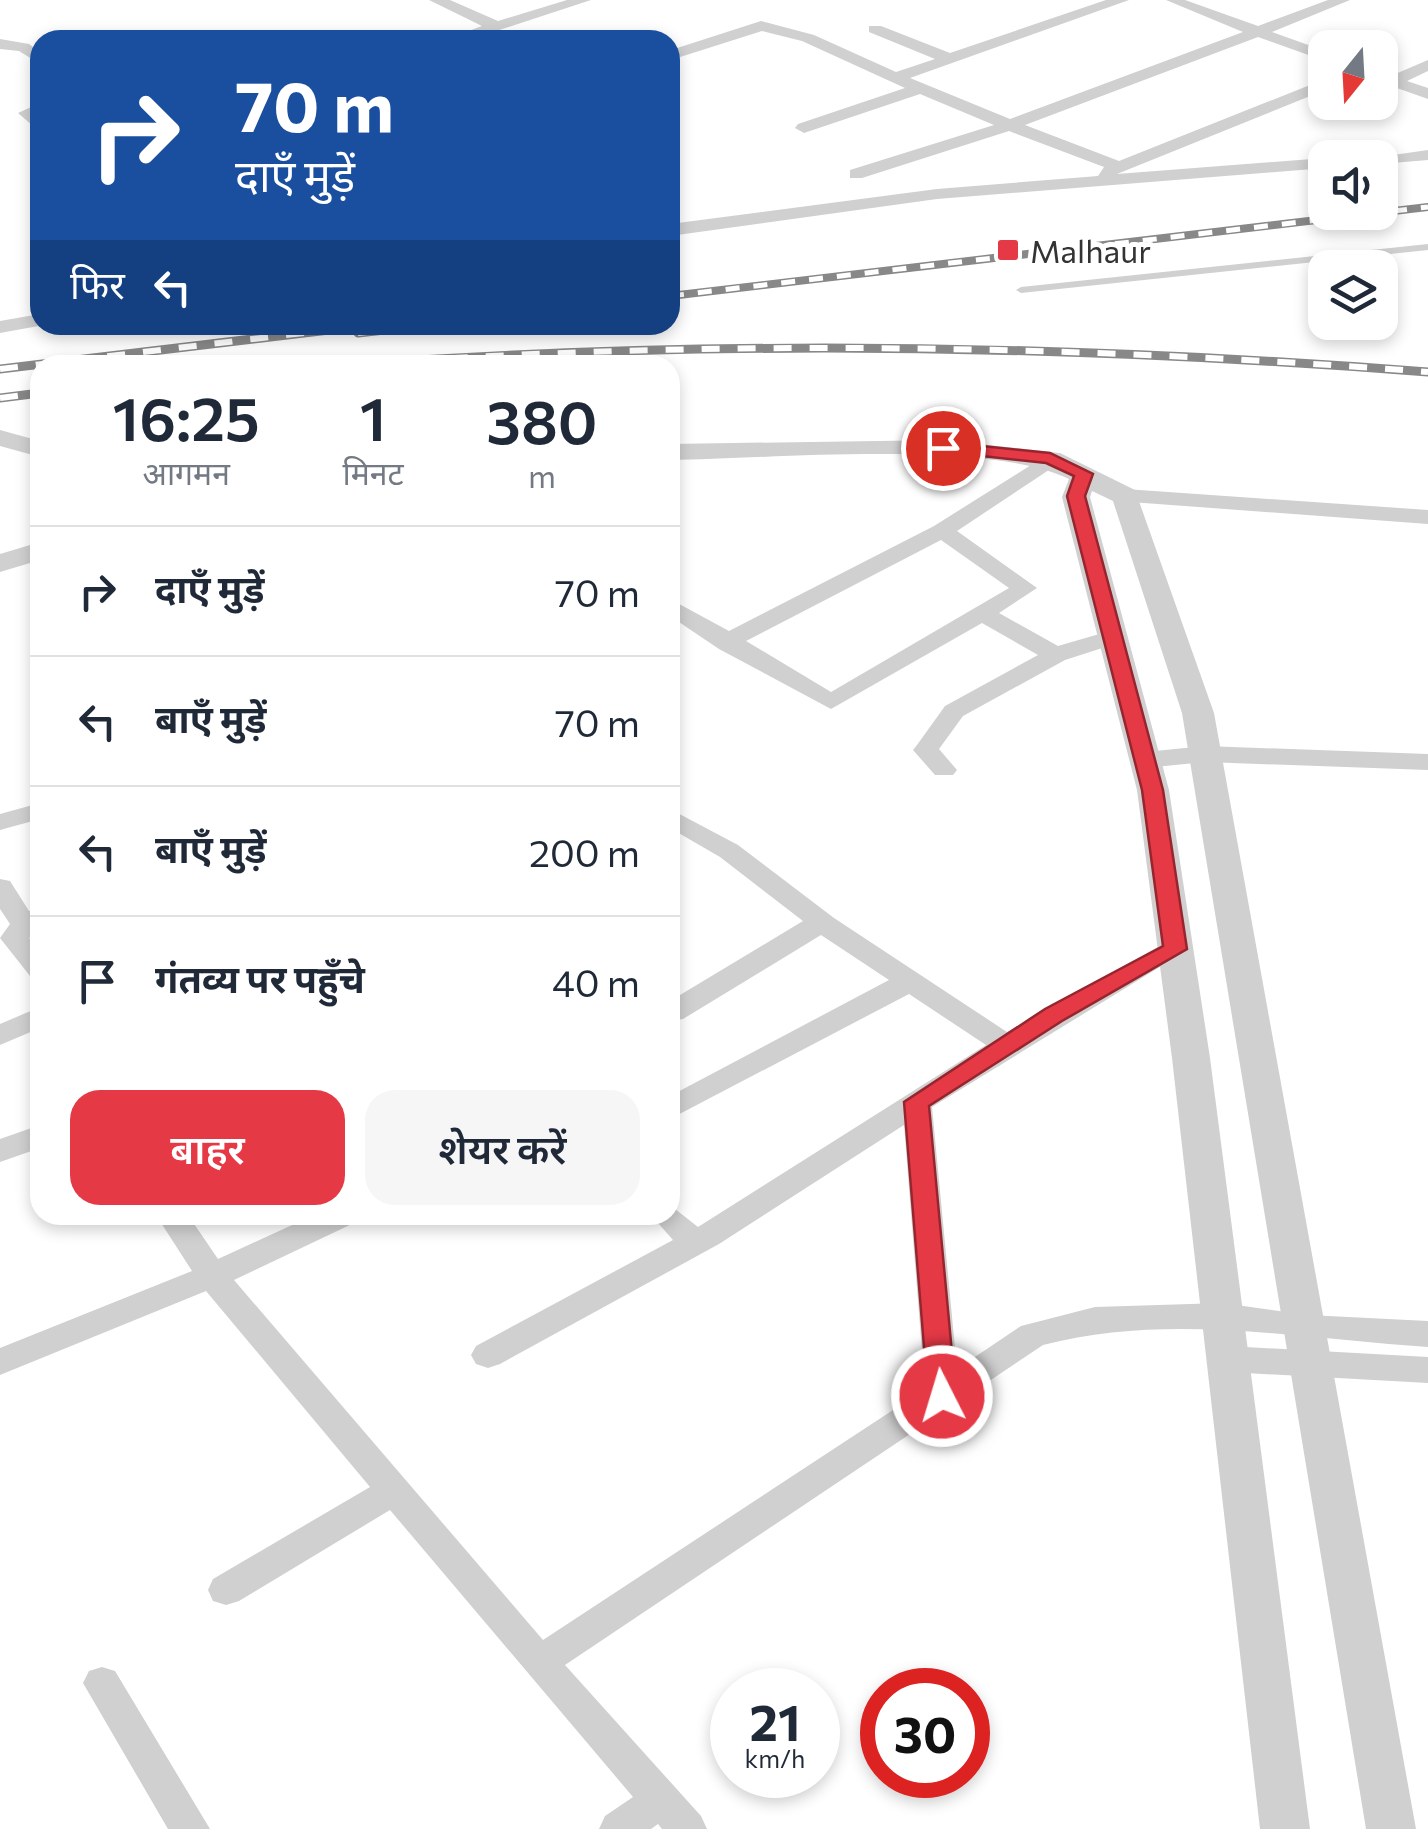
<!DOCTYPE html>
<html lang="hi">
<head>
<meta charset="utf-8">
<style>
  :root { --surface:#fff; --page:#f6f6f7; --text:#1f2937; --muted:#747a83; --line:#e0e1e3; --accent:#e63946 }
  body { margin:0; font-family:Commissioner,"Noto Sans Devanagari",sans-serif; background:var(--page); color:var(--text); height:100vh; display:flex; flex-direction:column; font-size:38px; white-space:nowrap }
  * { box-sizing:border-box; margin:0 }
  p { font-size:32px; color:var(--muted) }
  .icon { flex:none; width:55px; height:55px; fill:none; stroke:currentColor; stroke-width:2; stroke-linecap:round; stroke-linejoin:round }
  .map { position:relative; flex:1; overflow:hidden }
  .sheet { position:absolute; left:30px; top:355px; width:650px; height:870px; display:flex; flex-direction:column; background:var(--surface); border-radius:30px; box-shadow:0 5px 15px #0003 }
  .sheet>* { flex:none }
  .top-card { position:absolute; left:30px; top:30px; width:650px; height:305px; border-radius:30px; box-shadow:0 5px 15px #0003; background:#1a4fa0; color:#fff; overflow:hidden }
  .needle { width:65px; rotate:198deg }
  .fabs { position:absolute; left:1308px; top:30px; display:grid; gap:20px }
  .fabs a { display:grid; place-items:center; width:90px; height:90px; border-radius:20px; background:var(--surface); box-shadow:0 5px 15px #0003; font-size:50px }
  .speed { position:absolute; left:710px; top:1668px; display:flex; gap:20px; font-size:50px; font-weight:700; text-align:center }
  .speed>* { display:grid; place-content:center; width:130px; height:130px; border-radius:50%; background:var(--surface); box-shadow:0 5px 15px #0003; line-height:1 }
  .speed small { font-size:25px; font-weight:400 }
  .speed .limit { border:15px solid #d22; background:#fff; color:#111 }
  .pin { position:absolute; display:grid; place-items:center; width:85px; height:85px; color:#fff; margin:-42px; border:5px solid #fff; border-radius:50%; box-shadow:0 2px 10px #0007 }
  .me { position:absolute; width:110px; margin:-55px; rotate:355deg; stroke-linejoin:round; filter:drop-shadow(0 0 8px #0008) }
  .turn { display:flex; align-items:center; gap:35px; height:210px; padding:0 40px; font-size:45px }
  .turn .icon { width:130px; height:130px; stroke-width:2.5 }
  .turn b { display:block; font-size:70px; line-height:85px }
  .then { display:flex; align-items:center; height:95px; padding:0 40px; background:#0003; gap:20px; font-size:38px }
  .eta { display:flex; justify-content:space-evenly; align-items:center; height:170px; text-align:center }
  .eta b { font-size:60px; font-weight:600; line-height:70px }
  .primary-button { display:flex; gap:20px; margin-top:auto; padding:20px 40px }
  .primary-button a { flex:1; height:115px; border-radius:30px; background:var(--accent); color:#fff; font-size:40px; font-weight:600; line-height:115px; text-align:center }
  .primary-button a+a { background:var(--page); color:var(--text) }
  ul { padding:0; list-style:none }
  li { display:flex; align-items:center; gap:30px; height:130px; padding:0 40px; border-top:2px solid var(--line) }
  li div { flex:1 }
  li b { display:block; font-size:38px }
  li em { font-style:normal }
  .map>svg:first-child { display:block }
  .lines { fill:none; stroke-linecap:round; stroke-linejoin:round }
  .service { fill:#d0d0d0; fill-rule:evenodd }
  .minor { fill:#d0d0d0; fill-rule:evenodd }
  .tertiary { fill:#d0d0d0; fill-rule:evenodd }
  .rail-far1-casing { stroke:#888; stroke-width:8 }
  .rail-casing { stroke:#888; stroke-width:9 }
  .rail-far1 { stroke:#fff; stroke-width:5; stroke-dasharray:14; stroke-linecap:butt }
  .rail { stroke:#fff; stroke-width:6; stroke-dasharray:18; stroke-linecap:butt }
  .route { fill:#e63946; stroke:#96252e; stroke-width:2.5 }
  .poi-dot { fill:#e63946; stroke:#fff; stroke-width:4 }
  .labels { text-anchor:middle; dominant-baseline:central; stroke-width:10; stroke-linejoin:round; paint-order:stroke }
  .far-poi-label { font-size:32px; fill:#333; stroke:#fff; text-anchor:start }
</style>
</head>
<body>
<div class="map">
<svg width="1428" height="1829" viewBox="0 0 1428 1829">
  <rect width="100%" height="100%" fill="#fff"/>
  <g class="lines">
    <!-- service -->
    <path class="service" d="M 1428,244 L 1428,250 L 1021,293 L 1016,290 L 1021,287 Z"/>
    <!-- minor -->
    <path class="minor" d="M 429,0 L 450,0 L 498,21 L 567,0 L 591,0 L 469,40 L 444,40 L 482,26 Z
      M 1106,0 L 1129,0 L 910,78 L 1010,119 L 1243,32 L 1166,0 L 1185,0 L 1258,26 L 1328,0 L 1350,0 L 1272,32 L 1325,51 L 1325,61 L 1258,37 L 1025,125 L 1119,161 L 1325,79 L 1325,90 L 1117,174 L 1325,158 L 1325,168 L 937,199 L 670,236 L 670,224 L 937,189 L 1098,176 L 1104,167 L 1009,131 L 862,178 L 850,178 L 850,170 L 994,125 L 920,94 L 804,133 L 795,128 L 798,124 L 905,88 L 802,41 L 762,31 L 677,58 L 671,56 L 671,50 L 761,21 L 814,35 L 896,72 L 935,59 L 869,32 L 869,26 L 881,26 L 950,53 Z
      M 0,39 L 29,44 L 40,52 L 40,64 L 19,51 L 0,49 Z
      M 1428,60 L 1428,71 L 1407,81 L 1428,88 L 1428,99 L 1380,82 L 1380,71 L 1393,75 Z
      M 40,103 L 40,132 L 18,113 Z
      M 1428,150 L 1428,160 L 1380,164 L 1380,158 L 1372,158 Z
      M 40,314 L 44,325 L 0,333 L 0,321 Z
      M 1050,453 L 1058,454 L 1058,464 L 957,531 L 1037,588 L 999,613 L 1058,646 L 1113,630 L 1125,637 L 1121,642 L 1065,660 L 963,716 L 939,749 L 957,770 L 953,775 L 935,775 L 913,750 L 917,745 L 945,706 L 1038,655 L 982,623 L 831,709 L 719,649 L 670,616 L 670,599 L 729,631 L 934,526 ZM 941,540 L 1009,588 L 831,692 L 746,641 Z
      M 1125,489 L 1428,510 L 1428,524 L 1117,501 L 1114,496 Z
      M 1205,746 L 1428,754 L 1428,770 L 1205,762 L 1145,768 L 1132,760 L 1145,752 Z
      M 40,803 L 40,819 L 0,830 L 0,814 Z
      M 670,809 L 738,845 L 834,918 L 1007,1032 L 1165,943 L 1175,940 L 1189,949 L 932,1107 L 957,1369 L 1021,1326 L 1095,1307 L 1222,1303 L 1308,1315 L 1428,1321 L 1428,1347 C 1300,1339 1170,1312 1043,1345 L 565,1665 L 701,1816 L 707,1829 L 662,1829 L 658,1824 L 651,1829 L 599,1829 L 605,1816 L 633,1797 L 390,1510 L 239,1601 L 226,1605 L 213,1601 L 208,1590 L 213,1579 L 370,1487 L 206,1291 L 0,1375 L 0,1348 L 192,1271 L 156,1215 L 188,1215 L 218,1259 L 314,1215 L 359,1215 L 354,1223 L 234,1280 L 543,1640 L 925,1389 L 904,1125 L 719,1244 L 500,1364 L 488,1368 L 476,1364 L 471,1355 L 476,1346 L 673,1240 L 651,1215 L 670,1215 L 670,1205 L 698,1227 L 986,1045 L 909,994 L 670,1119 L 670,1096 L 889,980 L 821,935 L 683,1019 L 670,1021 L 670,1001 L 803,921 L 720,857 L 670,828 Z
      M 0,879 L 10,881 L 29,911 L 40,908 L 40,928 L 29,938 L 40,951 L 40,979 L 30,976 L 0,938 L 10,924 L 0,909 Z
      M 40,1007 L 40,1028 L 0,1045 L 0,1024 Z
      M 40,1125 L 40,1148 L 0,1162 L 0,1139 Z
      M 1227,1346 L 1428,1357 L 1428,1383 L 1227,1372 L 1215,1368 L 1210,1359 L 1215,1350 Z
      M 102,1667 L 115,1671 L 210,1829 L 168,1829 L 83,1683 L 89,1671 Z"/>
    <!-- tertiary -->
    <path class="tertiary" d="M 0,430 L 40,441 L 40,457 L 0,446 Z
      M 943,440 L 1060,453 L 1135,490 L 1214,713 L 1416,1829 L 1366,1829 L 1182,713 L 1113,501 L 1092,491 L 1090,497 L 1169,790 L 1210,1058 L 1310,1829 L 1260,1829 L 1172,1058 L 1137,790 L 1062,497 L 1069,479 C 988,439 768,459 670,460 L 670,444 Z
      M 40,542 L 40,560 L 0,572 L 0,554 Z"/>
    <!-- rail-far1 casing -->
    <g class="rail-far1-casing">
      <path id="rail-far1" d="M 670,296 L 1428,207"/>
    </g>
    <!-- rail casing -->
    <g class="rail-casing">
      <path id="rail" d="M 358,333 L 428,325
        M 342,365 C 705,339 1065,344 1428,372
        M 0,369 L 371,325
        M 0,398 L 40,393"/>
    </g>
    <!-- rail-far1 -->
    <use href="#rail-far1" class="rail-far1"/>
    <!-- rail -->
    <use href="#rail" class="rail"/>
  </g>
  <!-- route -->
  <path class="route" d="M 943,442 L 1050,453 L 1093,474 L 1085,496 L 1163,790 L 1187,949 L 1062,1021 L 929,1106 L 956,1396 L 952,1403 L 932,1403 L 928,1396 L 904,1102 L 1045,1009 L 1163,946 L 1142,790 L 1067,496 L 1074,476 L 1046,463 L 937,451 L 934,448 Z"/>
  <!-- markers -->
  <rect class="poi-dot" x="996" y="238" width="24" height="24" rx="5"/>
  <g class="labels">
    <!-- far-poi labels -->
    <g class="far-poi-label">
      <text x="1030" y="250">Malhaur</text>
    </g>
  </g>
</svg>
<div class="fabs">
<a><svg class="needle" viewBox="-14 -14 28 28"><path d="M0-13l5 13h-10z" fill="#e53935"/><path d="M0 13l5-13h-10z" fill="#747a83"/></svg></a>
<a><svg class="icon" aria-label="sound" viewBox="0 0 24 24"><path d="M4 9h4l5-4v14l-5-4H4zM17 9q2 3 0 6"/></svg></a>
<a><svg class="icon" aria-label="layers" viewBox="0 0 24 24"><path d="M12 4l9 5-9 5-9-5zM3 14l9 5 9-5"/></svg></a>
</div>
<div class="speed"><div>21<small>km/h</small></div><div class="limit">30</div></div>
<div class="pin" style="left:943px;top:448px;background:#d93025"><svg class="icon" aria-label="arrive" viewBox="0 0 24 24"><path d="M6 21V4h12l-3 4 3 4H6"/></svg></div>
<svg class="me" style="left:942px;top:1396px" viewBox="-20 -20 40 40"><circle r="17" fill="#e63946" stroke="#fff" stroke-width="3"/><path d="M0-11L8 9 0 5-8 9z" fill="#fff"/></svg>
<div class="top-card">
<div class="turn"><svg class="icon" aria-label="right" viewBox="0 0 24 24"><path d="M7 20v-9h11M14 6l5 5-5 5"/></svg><div><b>70 m</b>दाएँ मुड़ें</div></div>
<div class="then">फिर<svg class="icon" aria-label="left" viewBox="0 0 24 24"><path d="M17 20v-9H6M10 6l-5 5 5 5"/></svg></div>
</div>
<section class="sheet">
<div class="eta">
<div><b>16:25</b><p>आगमन</p></div>
<div><b>1</b><p>मिनट</p></div>
<div><b>380</b><p>m</p></div>
</div>
<ul>
<li><svg class="icon" aria-label="right" viewBox="0 0 24 24"><path d="M7 20v-9h11M14 6l5 5-5 5"/></svg><div><b>दाएँ मुड़ें</b></div><em>70 m</em></li>
<li><svg class="icon" aria-label="left" viewBox="0 0 24 24"><path d="M17 20v-9H6M10 6l-5 5 5 5"/></svg><div><b>बाएँ मुड़ें</b></div><em>70 m</em></li>
<li><svg class="icon" aria-label="left" viewBox="0 0 24 24"><path d="M17 20v-9H6M10 6l-5 5 5 5"/></svg><div><b>बाएँ मुड़ें</b></div><em>200 m</em></li>
<li><svg class="icon" aria-label="arrive" viewBox="0 0 24 24"><path d="M6 21V4h12l-3 4 3 4H6"/></svg><div><b>गंतव्य पर पहुँचे</b></div><em>40 m</em></li>
</ul>
<div class="primary-button"><a>बाहर</a><a>शेयर करें</a></div>
</section>
</div>
</body>
</html>
